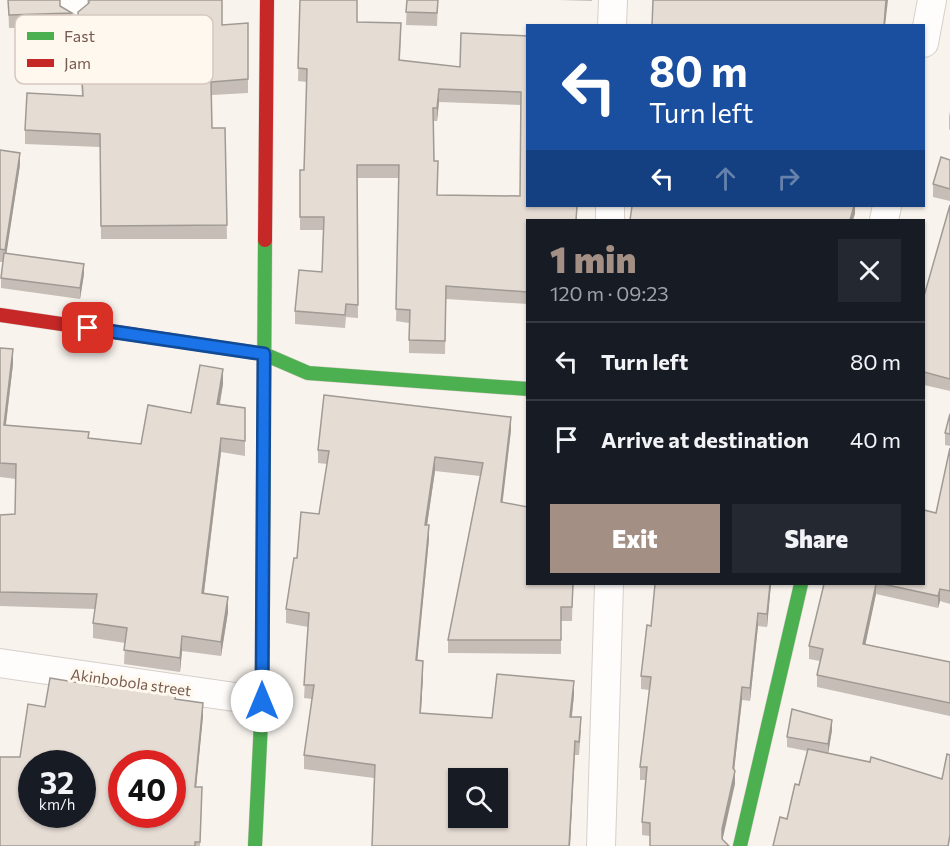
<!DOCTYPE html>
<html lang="en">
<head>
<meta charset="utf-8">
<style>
  :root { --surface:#171b24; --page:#242831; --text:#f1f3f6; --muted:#9ea1a6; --line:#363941; --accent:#a48f84 }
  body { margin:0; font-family:Commissioner,sans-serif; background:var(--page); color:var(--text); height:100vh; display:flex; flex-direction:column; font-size:22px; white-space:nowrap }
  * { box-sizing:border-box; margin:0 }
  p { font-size:20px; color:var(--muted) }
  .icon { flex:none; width:33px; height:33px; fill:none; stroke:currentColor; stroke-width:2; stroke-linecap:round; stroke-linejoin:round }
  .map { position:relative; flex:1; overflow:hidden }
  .side { position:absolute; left:526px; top:219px; width:399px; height:366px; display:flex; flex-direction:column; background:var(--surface); border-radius:0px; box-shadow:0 2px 4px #0004 }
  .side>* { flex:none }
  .guide { position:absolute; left:526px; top:24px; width:399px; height:183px; border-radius:0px; box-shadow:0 2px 4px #0004; background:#1a4fa0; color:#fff; overflow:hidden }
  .controls { position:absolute; left:448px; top:768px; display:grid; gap:12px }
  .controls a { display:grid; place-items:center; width:60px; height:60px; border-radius:0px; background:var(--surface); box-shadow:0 2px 4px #0004; font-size:30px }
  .speed { position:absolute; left:18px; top:750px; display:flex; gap:12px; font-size:30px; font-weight:700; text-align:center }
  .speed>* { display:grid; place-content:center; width:78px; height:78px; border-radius:50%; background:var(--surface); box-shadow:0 2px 4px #0004; line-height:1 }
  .speed small { font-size:15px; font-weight:400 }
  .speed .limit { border:9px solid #d22; background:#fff; color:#111 }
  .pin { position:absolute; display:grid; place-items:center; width:51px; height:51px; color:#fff; margin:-26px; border-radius:12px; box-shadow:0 3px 9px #0006 }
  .me { position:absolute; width:66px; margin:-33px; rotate:0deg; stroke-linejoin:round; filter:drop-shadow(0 0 4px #0008) }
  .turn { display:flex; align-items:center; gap:21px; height:126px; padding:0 24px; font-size:27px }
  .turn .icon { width:78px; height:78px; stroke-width:2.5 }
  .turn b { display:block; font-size:42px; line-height:51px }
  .lanes { display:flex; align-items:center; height:57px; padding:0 24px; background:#0003; justify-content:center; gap:30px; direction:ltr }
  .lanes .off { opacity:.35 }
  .round { display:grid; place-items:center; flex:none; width:63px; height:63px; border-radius:0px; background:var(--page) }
  .overview { display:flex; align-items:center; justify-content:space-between; height:102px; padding:0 24px }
  h1 { font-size:36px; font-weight:800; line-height:45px; color:var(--accent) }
  .cta { display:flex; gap:12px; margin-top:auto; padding:12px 24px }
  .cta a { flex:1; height:69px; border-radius:0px; background:var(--accent); color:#fff; font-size:24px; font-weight:800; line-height:69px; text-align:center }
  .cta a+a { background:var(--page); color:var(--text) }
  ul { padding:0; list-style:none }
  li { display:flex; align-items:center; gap:18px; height:78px; padding:0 24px; border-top:2px solid var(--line) }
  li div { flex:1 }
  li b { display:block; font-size:22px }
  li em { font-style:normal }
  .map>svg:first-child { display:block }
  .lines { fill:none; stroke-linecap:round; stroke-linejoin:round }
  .street-casing { stroke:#d7cfca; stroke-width:30 }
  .fast-casing { stroke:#d8cfc9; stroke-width:15 }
  .jam-casing { stroke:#d8cfc9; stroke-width:15 }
  .street { stroke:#fefdfc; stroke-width:28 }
  .fast { stroke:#4caf50; stroke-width:14 }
  .jam { stroke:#c62828; stroke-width:14 }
  .wall { fill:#c5bdb6; fill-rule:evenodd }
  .shaded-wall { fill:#a09a94 }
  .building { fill:#e5dcd4; stroke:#a09a94; stroke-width:1.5; fill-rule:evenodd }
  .route-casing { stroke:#114b97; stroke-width:15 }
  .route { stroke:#1a73e8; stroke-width:10 }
  .labels { text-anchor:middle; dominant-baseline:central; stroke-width:6; stroke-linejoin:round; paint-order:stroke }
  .street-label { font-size:15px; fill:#77594c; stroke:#fff8ef }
  .key { fill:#fff8ef; stroke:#d6c8be; stroke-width:1.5 }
  .key-label { font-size:16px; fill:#77594c }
</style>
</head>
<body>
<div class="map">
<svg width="950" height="846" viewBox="0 0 950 846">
  <rect width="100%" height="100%" fill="#f8f3ed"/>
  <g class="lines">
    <!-- street casing -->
    <g class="street-casing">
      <path id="street" d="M 73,0 L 74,10
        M 612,26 L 613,0
        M 924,43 L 932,0
        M 610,206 L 610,220
        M 884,220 L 887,206
        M 0,663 L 262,701
        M 601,846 L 609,584"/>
    </g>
    <!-- fast casing -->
    <g class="fast-casing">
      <path id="fast" d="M 170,340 L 264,354 L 308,373 L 528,389
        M 255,846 L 262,701 L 265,240
        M 740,846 L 801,584"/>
    </g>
    <!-- jam casing -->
    <g class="jam-casing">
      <path id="jam" d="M 265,240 L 267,0
        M 0,315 L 170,340"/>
    </g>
    <!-- street -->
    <use href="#street" class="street"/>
    <!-- fast -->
    <use href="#fast" class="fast"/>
    <!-- jam -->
    <use href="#jam" class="jam"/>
  </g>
  <!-- wall -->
  <path class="wall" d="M 8,0 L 60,0 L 60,6 L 72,13 L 72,26 L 9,28 Z
    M 88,0 L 222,0 L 222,25 L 248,23 L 248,93 L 212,95 L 212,128 L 225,128 L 227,239 L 101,239 L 100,147 L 25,144 L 25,130 L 82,96 L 78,12 L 88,4 Z
    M 300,0 L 357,22 L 401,36 L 400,60 L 460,67 L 528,36 L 577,206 L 577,220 L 528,220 L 528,304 L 446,299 L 445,354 L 409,353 L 409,323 L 396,321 L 399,178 L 357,178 L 358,318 L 346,317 L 345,328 L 295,324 L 295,311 L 322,272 L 323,230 L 300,230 L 300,170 L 304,170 L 307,82 L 298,81 ZM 439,102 L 521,105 L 520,196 L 437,195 L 434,161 L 433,121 L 437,121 Z
    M 407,0 L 438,0 L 437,26 L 406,25 Z
    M 559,0 L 592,0 L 592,1 Z
    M 950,111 L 950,130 L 949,129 L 949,117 Z
    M 0,150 L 20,165 L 6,253 L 84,274 L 80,299 L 1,288 L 1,278 L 3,262 L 0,262 Z
    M 950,160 L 950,201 L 933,197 L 933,184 Z
    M 950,205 L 950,391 L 924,385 L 924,297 Z
    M 0,348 L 13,364 L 6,425 L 89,438 L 141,444 L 191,413 L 223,384 L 220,404 L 245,408 L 245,456 L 221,452 L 204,594 L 228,612 L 221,656 L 182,651 L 180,672 L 124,664 L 125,643 L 93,638 L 93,623 L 95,609 L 0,606 L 0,515 L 15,514 L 16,479 L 0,477 Z
    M 950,414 L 950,446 L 945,445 L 945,433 Z
    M 511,430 L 502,502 L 573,584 L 572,621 L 561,621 L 561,654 L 448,653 L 448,640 L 480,476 L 435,471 L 427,525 L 429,539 L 417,660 L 423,675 L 421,713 L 492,718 L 574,695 L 572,717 L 581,731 L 579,755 L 575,755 L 570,846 L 372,846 L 374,778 L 304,769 L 304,755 L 312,699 L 304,698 L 308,627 L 286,623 L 286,609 L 297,558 L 319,514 L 327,464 L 318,463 L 318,450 Z
    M 950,448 L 950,604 L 940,601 L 938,608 L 876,594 L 865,644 L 950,662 L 950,716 L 817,687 L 817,675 L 820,661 L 809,659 L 809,646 L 824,584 L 924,584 L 936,513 Z
    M 655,584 L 771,584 L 767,627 L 758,626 L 750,701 L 742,700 L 734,770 L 735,784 L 650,836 L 642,835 L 642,822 L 646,780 L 640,780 L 640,767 L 649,690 L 641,689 L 641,676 L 651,626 Z
    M 176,699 L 203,716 L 196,787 L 202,800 L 200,846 L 0,846 L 20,757 L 45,707 Z
    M 832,730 L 828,753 L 950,846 L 787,819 L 799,785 L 807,751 L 787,747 L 787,737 Z"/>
  <!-- shaded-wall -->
  <path class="shaded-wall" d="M 886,0 L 888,0 L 885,26 L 884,26 Z
    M 439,89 L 439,102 L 437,121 L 437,108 Z
    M 20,153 L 20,165 L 5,263 L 5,250 Z
    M 854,206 L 855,206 L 855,214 L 853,220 L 850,220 Z
    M 84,264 L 84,274 L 80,299 L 80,288 Z
    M 13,349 L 13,364 L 4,439 L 4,425 Z
    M 223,369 L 223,384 L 217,418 L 217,404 Z
    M 511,417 L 511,430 L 501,516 L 501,502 Z
    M 221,438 L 221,452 L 202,608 L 202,593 Z
    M 435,457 L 435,471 L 425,539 L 425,525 Z
    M 429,525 L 429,539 L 416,674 L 416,660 Z
    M 770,584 L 771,584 L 767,627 L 767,614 Z
    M 876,584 L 876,594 L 863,656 L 863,644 Z
    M 940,589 L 940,601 L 938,608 L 938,596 Z
    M 228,597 L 228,612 L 221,656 L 221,642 Z
    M 758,613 L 758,626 L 750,701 L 750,688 Z
    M 182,636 L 182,651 L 180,672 L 180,658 Z
    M 423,661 L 423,675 L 420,727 L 420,713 Z
    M 574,681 L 574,695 L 570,730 L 570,717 Z
    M 742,687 L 742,700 L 733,780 L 735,771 L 735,784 L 722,842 L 722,829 L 733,768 Z
    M 203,703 L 203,716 L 195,799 L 195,787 Z
    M 832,720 L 832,730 L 828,755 L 828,744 Z
    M 575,741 L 570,846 L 569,846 Z"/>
  <!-- building -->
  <path class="building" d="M 8,0 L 60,0 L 60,6 L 72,13 L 9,15 Z
    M 89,0 L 222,0 L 222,25 L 248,23 L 248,79 L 211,82 L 212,128 L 225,128 L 227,225 L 101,226 L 100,134 L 25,130 L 27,93 L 83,96 L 78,12 L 89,3 Z
    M 300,0 L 357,0 L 357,22 L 401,23 L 399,60 L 460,67 L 461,33 L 528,36 L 528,206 L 577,206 L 576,220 L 528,220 L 528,292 L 446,286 L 445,341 L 409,340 L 410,310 L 396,309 L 399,165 L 357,165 L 358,305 L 346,304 L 345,315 L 295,311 L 299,270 L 322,272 L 324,217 L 300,217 L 300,170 L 304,170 L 307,69 L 298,68 ZM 439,89 L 521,92 L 520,196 L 437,195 L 438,161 L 434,161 L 433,108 L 437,108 Z
    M 407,0 L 438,0 L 437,13 L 406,12 Z
    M 653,0 L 886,0 L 884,26 L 652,26 Z
    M 0,150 L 20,153 L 5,250 L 0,249 Z
    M 941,157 L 950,160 L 950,189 L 933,184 Z
    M 950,205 L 950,379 L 924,372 L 924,296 Z
    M 632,206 L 854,206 L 850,220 L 630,220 Z
    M 4,253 L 84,264 L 80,288 L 1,278 Z
    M 0,348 L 13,349 L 4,425 L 89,432 L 88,438 L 141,444 L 148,405 L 191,413 L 200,365 L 223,369 L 217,404 L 245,408 L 245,441 L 221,438 L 202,593 L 228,597 L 221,642 L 182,636 L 180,658 L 124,650 L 127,628 L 93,623 L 97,594 L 0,592 L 0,515 L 15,514 L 16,464 L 0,463 Z
    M 324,395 L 511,417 L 501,502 L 528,507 L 528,584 L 573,584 L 572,607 L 561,607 L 561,640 L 448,640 L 483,463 L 435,457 L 425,525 L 429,525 L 416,660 L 423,661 L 420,713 L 492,718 L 497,674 L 574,681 L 570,717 L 581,717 L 579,742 L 575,741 L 569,846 L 372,846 L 375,765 L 304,755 L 314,685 L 304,685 L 309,613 L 286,609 L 294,558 L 297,558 L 301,512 L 319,514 L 329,451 L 318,450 ZM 459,778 L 498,778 L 498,818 L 459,818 Z
    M 950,414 L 950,434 L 945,433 Z
    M 950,448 L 950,591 L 940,589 L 938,596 L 883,584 L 924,584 L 924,510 L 936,513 Z
    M 655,584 L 770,584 L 767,614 L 758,613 L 750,688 L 742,687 L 733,768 L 735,771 L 722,829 L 722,839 L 729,846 L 650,846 L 650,823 L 642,822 L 647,767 L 640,767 L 651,677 L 641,676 L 647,625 L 651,626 Z
    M 824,584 L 876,584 L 863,644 L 950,662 L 950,703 L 817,675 L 823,649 L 809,646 Z
    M 50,678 L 104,687 L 105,683 L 176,692 L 175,699 L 203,703 L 195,787 L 202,787 L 200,842 L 195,842 L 195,846 L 0,846 L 0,757 L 20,757 L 28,704 L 45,707 ZM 32,764 L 82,764 L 82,814 L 32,814 ZM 122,764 L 172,764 L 172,814 L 122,814 Z
    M 792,709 L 832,720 L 828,744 L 787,737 Z
    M 808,749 L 870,762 L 871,757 L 942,779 L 947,754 L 950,755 L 950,835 L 948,846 L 773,846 L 780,817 L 787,819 L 795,784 L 799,785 Z"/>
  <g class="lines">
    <!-- route casing -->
    <g class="route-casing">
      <path id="route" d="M 88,328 L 264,354 L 262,701"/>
    </g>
    <!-- route -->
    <use href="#route" class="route"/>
  </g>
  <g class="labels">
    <!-- street labels -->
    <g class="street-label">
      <text transform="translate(131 682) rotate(8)">Akinbobola street</text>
    </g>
  </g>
  <!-- legend -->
  <rect x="15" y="15" width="198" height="69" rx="9" class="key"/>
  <rect x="27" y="32" width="27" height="8" fill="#4caf50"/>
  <rect x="27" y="59" width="27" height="8" fill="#c62828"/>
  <g class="key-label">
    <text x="64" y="42">Fast</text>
    <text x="64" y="69">Jam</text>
  </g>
</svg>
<div class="controls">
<a><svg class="icon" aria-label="search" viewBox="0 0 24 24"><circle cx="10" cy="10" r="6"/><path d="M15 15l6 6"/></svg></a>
</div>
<div class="speed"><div>32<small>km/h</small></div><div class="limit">40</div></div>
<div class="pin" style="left:88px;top:328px;background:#d93025"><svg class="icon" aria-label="arrive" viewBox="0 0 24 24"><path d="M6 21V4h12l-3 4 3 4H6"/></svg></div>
<svg class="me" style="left:262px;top:701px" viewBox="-20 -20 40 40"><circle r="19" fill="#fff"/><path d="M0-13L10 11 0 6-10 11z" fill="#1a73e8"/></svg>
<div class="guide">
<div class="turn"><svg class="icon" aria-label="left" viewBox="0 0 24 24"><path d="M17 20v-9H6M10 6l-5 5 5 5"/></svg><div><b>80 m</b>Turn left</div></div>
<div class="lanes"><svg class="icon" aria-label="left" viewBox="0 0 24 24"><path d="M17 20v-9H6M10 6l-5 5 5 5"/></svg><svg class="icon off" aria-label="ahead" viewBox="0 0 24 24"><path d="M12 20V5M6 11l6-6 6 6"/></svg><svg class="icon off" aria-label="right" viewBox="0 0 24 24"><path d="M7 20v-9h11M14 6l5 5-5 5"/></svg></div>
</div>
<section class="side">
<div class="overview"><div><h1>1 min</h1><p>120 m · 09:23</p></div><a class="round"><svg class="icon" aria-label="close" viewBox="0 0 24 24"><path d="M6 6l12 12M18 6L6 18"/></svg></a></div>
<ul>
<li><svg class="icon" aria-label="left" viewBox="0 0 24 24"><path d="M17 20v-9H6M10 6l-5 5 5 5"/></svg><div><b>Turn left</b></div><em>80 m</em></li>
<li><svg class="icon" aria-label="arrive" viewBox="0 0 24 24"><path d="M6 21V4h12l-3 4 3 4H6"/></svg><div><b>Arrive at destination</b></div><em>40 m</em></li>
</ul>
<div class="cta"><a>Exit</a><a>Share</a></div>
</section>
</div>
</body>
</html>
